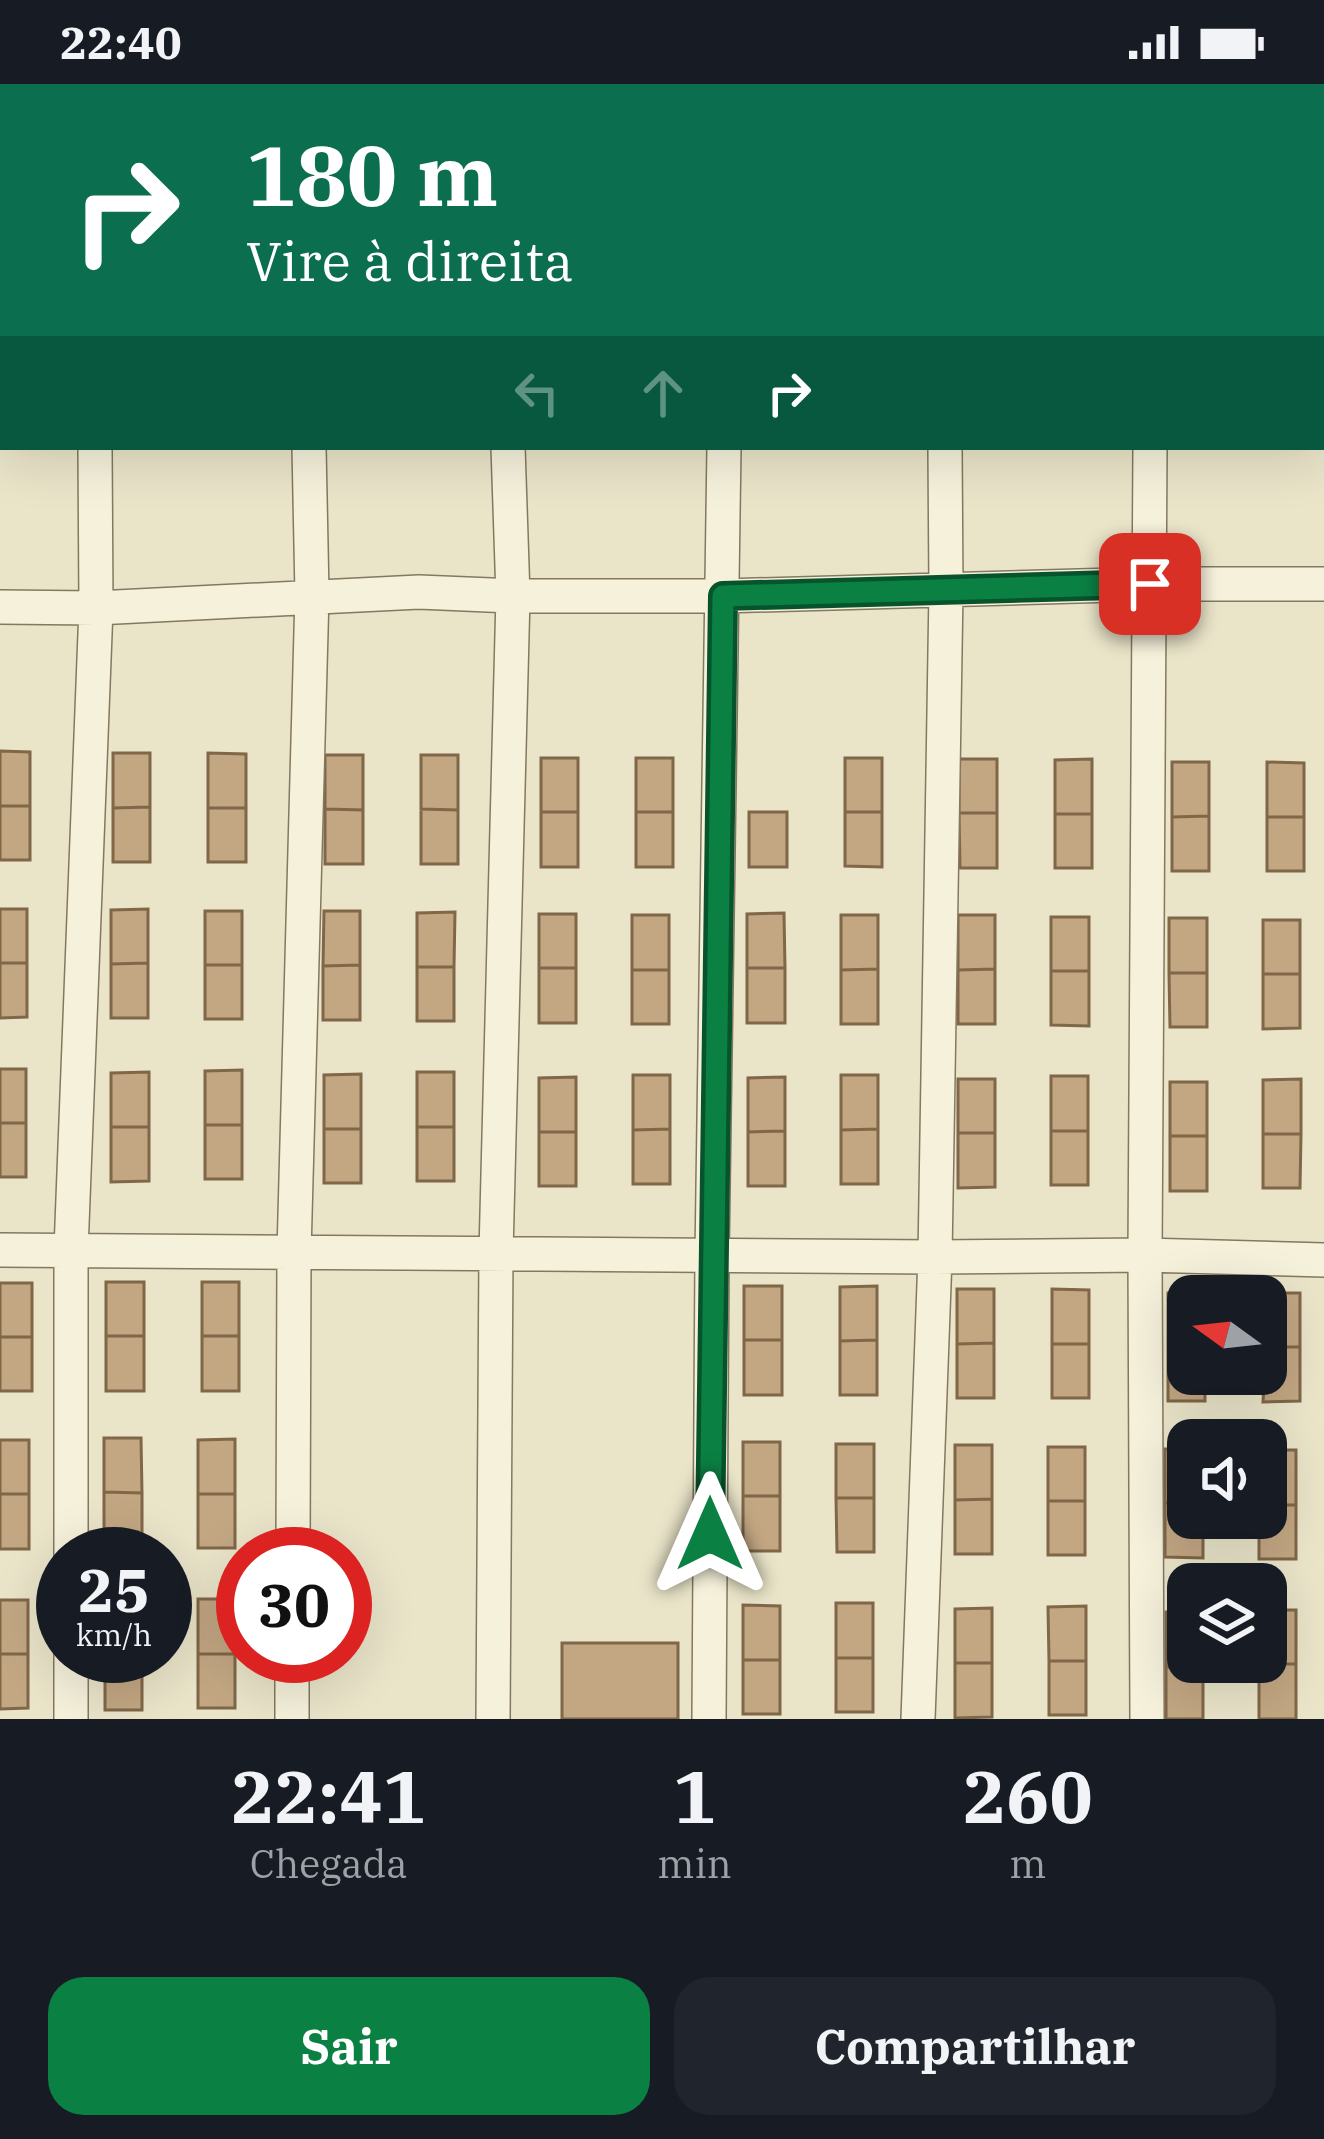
<!DOCTYPE html>
<html lang="pt">
<head>
<meta charset="utf-8">
<style>
  :root { --surface:#171b24; --page:#20242c; --text:#f1f3f6; --muted:#9ea1a6; --accent:#0b8043 }
  body { margin:0; font-family:"IBM Plex Serif",serif; background:var(--page); color:var(--text); height:100vh; display:flex; flex-direction:column; font-size:45px; white-space:nowrap }
  * { box-sizing:border-box; margin:0 }
  p { font-size:39px; color:var(--muted) }
  .icon { flex:none; width:66px; height:66px; fill:none; stroke:currentColor; stroke-width:2; stroke-linecap:round; stroke-linejoin:round }
  .map { position:relative; height:1635px; overflow:hidden }
  .panel { display:flex; flex-direction:column; background:var(--surface); flex:1 }
  .panel>* { flex:none }
  .hud { position:absolute; left:0px; top:0px; width:1326px; height:366px; box-shadow:0 12px 48px #0002; background:#0b6e4f; color:#fff; overflow:hidden }
  .needle { width:78px; rotate:285deg }
  .buttons { position:absolute; left:1167px; top:1191px; display:grid; gap:24px }
  .buttons a { display:grid; place-items:center; width:120px; height:120px; border-radius:24px; background:var(--surface); box-shadow:0 12px 48px #0002; font-size:60px }
  .speed { position:absolute; left:36px; top:1443px; display:flex; gap:24px; font-size:60px; font-weight:700; text-align:center }
  .speed>* { display:grid; place-content:center; width:156px; height:156px; border-radius:50%; background:var(--surface); box-shadow:0 12px 48px #0002; line-height:1 }
  .speed small { font-size:30px; font-weight:400 }
  .speed .limit { border:18px solid #d22; background:#fff; color:#111 }
  .pin { position:absolute; display:grid; place-items:center; width:102px; height:102px; color:#fff; margin:-51px; border-radius:24px; box-shadow:0 6px 18px #0006 }
  .me { position:absolute; width:132px; margin:-66px; rotate:0deg; stroke-linejoin:round; filter:drop-shadow(0 0 9px #0008) }
  .turn { display:flex; align-items:center; gap:42px; height:252px; padding:0 48px; font-size:54px }
  .turn .icon { width:156px; height:156px; stroke-width:2.5 }
  .turn b { display:block; font-size:84px; line-height:102px }
  .lanes { display:flex; align-items:center; height:114px; padding:0 48px; background:#0003; justify-content:center; gap:60px; direction:ltr }
  .lanes .off { opacity:.35 }
  .eta { display:flex; justify-content:space-evenly; align-items:center; height:204px; text-align:center }
  .eta b { font-size:72px; font-weight:700; line-height:84px }
  .primary-button { display:flex; gap:24px; margin-top:auto; padding:24px 48px }
  .primary-button a { flex:1; height:138px; border-radius:36px; background:var(--accent); color:#fff; font-size:48px; font-weight:700; line-height:138px; text-align:center }
  .primary-button a+a { background:var(--page); color:var(--text) }
  .status { display:flex; justify-content:space-between; align-items:center; height:84px; padding:0 60px; background:var(--surface); direction:ltr }
  .status svg { height:33px; fill:currentColor }
  .map>svg:first-child { display:block }
  .building { fill:#c3a783; stroke:#806748; stroke-width:3 }
  .lines { fill:none; stroke-linecap:round; stroke-linejoin:round }
  .minor-casing { stroke:#847860; stroke-width:36 }
  .minor { stroke:#f5f1db; stroke-width:33 }
  .route-casing { stroke:#07532c; stroke-width:30 }
  .route { stroke:#0b8043; stroke-width:21 }
</style>
</head>
<body>
<div class="status"><b>22:40</b><svg viewBox="0 0 49 12"><path d="M0 12V9h3v3zM5 12V6h3v6zM10 12V3h3v9zM15 12V0h3v12zM26 1h20v11H26zM47 4h2v5h-2z"/></svg></div>
<div class="map">
<svg width="1324" height="1635" viewBox="0 0 1324 1635">
  <rect width="100%" height="100%" fill="#eae5c9"/>
  <!-- building -->
  <path class="building" d="M 0,48 L 3,48 L 3,102 L 0,102 Z
    M 0,102 L 3,102 L 3,156 L 0,156 Z
    M 0,207 L 3,207 L 3,261 L 0,261 Z
    M 0,261 L 3,261 L 3,316 L 0,316 Z
    M 0,667 L 30,668 L 30,722 L 0,722 Z
    M 113,669 L 150,669 L 150,723 L 113,724 Z
    M 208,669 L 246,670 L 246,724 L 208,724 Z
    M 325,671 L 363,671 L 363,726 L 325,725 Z
    M 421,671 L 458,671 L 458,726 L 421,725 Z
    M 541,674 L 578,674 L 578,728 L 541,728 Z
    M 636,674 L 673,674 L 673,728 L 636,728 Z
    M 845,674 L 882,674 L 882,728 L 845,728 Z
    M 959,675 L 997,675 L 997,729 L 959,729 Z
    M 1092,675 L 1092,730 L 1055,730 L 1055,676 Z
    M 1172,678 L 1209,678 L 1209,732 L 1172,733 Z
    M 1267,678 L 1304,679 L 1304,733 L 1267,733 Z
    M 0,722 L 30,722 L 30,776 L 0,776 Z
    M 150,723 L 150,778 L 113,778 L 113,724 Z
    M 208,724 L 246,724 L 246,778 L 208,778 Z
    M 325,725 L 363,726 L 363,780 L 325,780 Z
    M 421,725 L 458,726 L 458,780 L 421,780 Z
    M 541,728 L 578,728 L 578,783 L 541,783 Z
    M 636,728 L 673,728 L 673,783 L 636,783 Z
    M 749,728 L 787,728 L 787,783 L 749,783 Z
    M 845,728 L 882,728 L 882,783 L 845,782 Z
    M 959,729 L 997,729 L 997,784 L 960,784 Z
    M 1055,730 L 1092,730 L 1092,784 L 1055,784 Z
    M 1209,732 L 1209,787 L 1172,787 L 1172,733 Z
    M 1267,733 L 1304,733 L 1304,787 L 1267,787 Z
    M 0,825 L 27,825 L 27,879 L 0,879 Z
    M 148,825 L 148,879 L 111,880 L 111,826 Z
    M 205,827 L 242,827 L 242,881 L 205,881 Z
    M 324,827 L 360,827 L 360,881 L 323,882 Z
    M 455,828 L 454,883 L 417,883 L 417,829 Z
    M 784,829 L 785,884 L 747,884 L 747,830 Z
    M 539,830 L 576,830 L 576,884 L 539,884 Z
    M 632,831 L 669,831 L 669,886 L 632,886 Z
    M 841,831 L 878,831 L 878,885 L 841,886 Z
    M 958,831 L 995,831 L 995,885 L 958,886 Z
    M 1051,833 L 1089,833 L 1089,887 L 1051,887 Z
    M 1169,834 L 1207,834 L 1207,889 L 1169,889 Z
    M 1263,836 L 1300,836 L 1300,890 L 1263,890 Z
    M 0,879 L 27,879 L 27,933 L 0,934 Z
    M 148,879 L 148,934 L 111,934 L 111,880 Z
    M 205,881 L 242,881 L 242,935 L 205,935 Z
    M 360,881 L 360,936 L 323,936 L 323,882 Z
    M 417,883 L 454,883 L 454,937 L 417,937 Z
    M 539,884 L 576,884 L 576,939 L 539,939 Z
    M 747,884 L 785,884 L 785,939 L 747,939 Z
    M 878,885 L 878,940 L 841,940 L 841,886 Z
    M 995,885 L 995,940 L 958,940 L 958,886 Z
    M 632,886 L 669,886 L 669,940 L 632,940 Z
    M 1051,887 L 1089,887 L 1089,942 L 1051,941 Z
    M 1169,889 L 1207,889 L 1207,943 L 1170,943 Z
    M 1263,890 L 1300,890 L 1300,944 L 1263,945 Z
    M 0,985 L 26,985 L 26,1039 L 0,1039 Z
    M 242,986 L 242,1041 L 205,1041 L 205,987 Z
    M 149,988 L 149,1043 L 111,1043 L 111,989 Z
    M 417,988 L 454,988 L 454,1043 L 417,1043 Z
    M 361,990 L 361,1045 L 324,1045 L 324,991 Z
    M 633,991 L 670,991 L 670,1045 L 633,1046 Z
    M 841,991 L 878,991 L 878,1045 L 841,1046 Z
    M 1051,992 L 1088,992 L 1088,1047 L 1051,1047 Z
    M 576,993 L 576,1048 L 539,1048 L 539,994 Z
    M 785,993 L 785,1047 L 748,1048 L 748,994 Z
    M 958,995 L 995,995 L 995,1049 L 958,1049 Z
    M 1301,995 L 1301,1050 L 1263,1050 L 1263,996 Z
    M 1170,998 L 1207,998 L 1207,1052 L 1170,1052 Z
    M 0,1039 L 26,1039 L 26,1093 L 0,1093 Z
    M 205,1041 L 242,1041 L 242,1095 L 205,1095 Z
    M 111,1043 L 149,1043 L 149,1097 L 111,1098 Z
    M 417,1043 L 454,1043 L 454,1097 L 417,1097 Z
    M 324,1045 L 361,1045 L 361,1099 L 324,1099 Z
    M 670,1045 L 670,1100 L 633,1100 L 633,1046 Z
    M 878,1045 L 878,1100 L 841,1100 L 841,1046 Z
    M 785,1047 L 785,1102 L 748,1102 L 748,1048 Z
    M 1051,1047 L 1088,1047 L 1088,1101 L 1051,1101 Z
    M 539,1048 L 576,1048 L 576,1102 L 539,1102 Z
    M 958,1049 L 995,1049 L 995,1103 L 958,1104 Z
    M 1263,1050 L 1301,1050 L 1300,1104 L 1263,1104 Z
    M 1170,1052 L 1207,1052 L 1207,1107 L 1170,1107 Z
    M 106,1198 L 144,1198 L 144,1252 L 106,1252 Z
    M 202,1198 L 239,1198 L 239,1252 L 202,1252 Z
    M 0,1199 L 32,1199 L 32,1253 L 0,1253 Z
    M 744,1202 L 782,1202 L 782,1256 L 744,1256 Z
    M 877,1202 L 877,1256 L 840,1257 L 840,1203 Z
    M 957,1205 L 994,1205 L 994,1259 L 957,1260 Z
    M 1052,1205 L 1089,1206 L 1089,1260 L 1052,1260 Z
    M 1168,1209 L 1205,1209 L 1205,1212 L 1188,1212 L 1188,1263 L 1168,1263 Z
    M 1263,1209 L 1300,1209 L 1300,1263 L 1266,1263 L 1266,1212 L 1263,1212 Z
    M 106,1252 L 144,1252 L 144,1307 L 106,1307 Z
    M 202,1252 L 239,1252 L 239,1307 L 202,1307 Z
    M 0,1253 L 32,1253 L 32,1307 L 0,1307 Z
    M 744,1256 L 782,1256 L 782,1311 L 744,1311 Z
    M 877,1256 L 877,1311 L 840,1311 L 840,1257 Z
    M 994,1259 L 994,1314 L 957,1314 L 957,1260 Z
    M 1052,1260 L 1089,1260 L 1089,1314 L 1052,1314 Z
    M 1168,1263 L 1188,1263 L 1188,1290 L 1205,1290 L 1205,1317 L 1168,1317 Z
    M 1266,1263 L 1300,1263 L 1300,1317 L 1263,1318 Z
    M 104,1354 L 141,1354 L 142,1409 L 104,1408 Z
    M 235,1355 L 235,1410 L 198,1410 L 198,1356 Z
    M 0,1356 L 29,1356 L 29,1410 L 0,1410 Z
    M 743,1358 L 780,1358 L 780,1412 L 743,1412 Z
    M 836,1360 L 874,1360 L 874,1414 L 836,1414 Z
    M 955,1361 L 992,1361 L 992,1415 L 955,1416 Z
    M 1048,1363 L 1085,1363 L 1085,1417 L 1048,1417 Z
    M 1165,1365 L 1188,1365 L 1188,1419 L 1165,1419 Z
    M 1266,1366 L 1296,1366 L 1296,1421 L 1266,1421 Z
    M 104,1408 L 142,1409 L 142,1463 L 104,1463 Z
    M 0,1410 L 29,1410 L 29,1465 L 0,1465 Z
    M 198,1410 L 235,1410 L 235,1464 L 198,1464 Z
    M 743,1412 L 780,1412 L 780,1467 L 743,1467 Z
    M 836,1414 L 874,1414 L 874,1468 L 837,1468 Z
    M 992,1415 L 992,1470 L 955,1470 L 955,1416 Z
    M 1048,1417 L 1085,1417 L 1085,1471 L 1048,1471 Z
    M 1165,1419 L 1188,1419 L 1188,1434 L 1203,1434 L 1203,1474 L 1165,1473 Z
    M 1266,1421 L 1296,1421 L 1296,1475 L 1259,1475 L 1259,1434 L 1266,1434 Z
    M 198,1515 L 235,1515 L 235,1570 L 198,1570 Z
    M 0,1516 L 28,1516 L 28,1570 L 0,1570 Z
    M 836,1519 L 873,1519 L 873,1574 L 836,1574 Z
    M 743,1521 L 780,1522 L 780,1576 L 743,1576 Z
    M 1086,1522 L 1086,1577 L 1049,1577 L 1048,1523 Z
    M 992,1524 L 992,1579 L 955,1579 L 955,1525 Z
    M 1266,1526 L 1296,1526 L 1296,1580 L 1259,1580 L 1259,1578 L 1266,1578 Z
    M 1166,1528 L 1188,1528 L 1188,1578 L 1203,1578 L 1203,1583 L 1166,1583 Z
    M 562,1559 L 678,1559 L 678,1635 L 562,1635 Z
    M 0,1570 L 28,1570 L 28,1624 L 0,1625 Z
    M 198,1570 L 235,1570 L 235,1624 L 198,1624 Z
    M 105,1572 L 142,1572 L 142,1626 L 105,1626 Z
    M 836,1574 L 873,1574 L 873,1628 L 836,1628 Z
    M 743,1576 L 780,1576 L 780,1630 L 743,1630 Z
    M 1049,1577 L 1086,1577 L 1086,1631 L 1049,1631 Z
    M 955,1579 L 992,1579 L 992,1633 L 955,1634 Z
    M 1259,1580 L 1296,1580 L 1296,1635 L 1259,1635 Z
    M 1166,1583 L 1203,1583 L 1203,1635 L 1166,1635 Z"/>
  <g class="lines">
    <!-- minor casing -->
    <g class="minor-casing">
      <path id="minor" d="M 92,0 L 92,3
        M 305,0 L 305,3
        M 495,0 L 495,3
        M 941,0 L 941,3
        M 728,3 L 728,0
        M 1150,3 L 1150,0
        M 0,523 L 96,524 L 419,508 L 513,512 L 723,512 L 1150,500 L 1324,500
        M 0,1166 L 935,1173 L 1145,1171 L 1324,1176
        M 71,1470 L 71,1166 L 96,524 L 95,363
        M 293,1470 L 294,1168 L 312,511 L 309,363
        M 71,1635 L 71,1572
        M 292,1635 L 292,1572
        M 493,1635 L 496,1168 L 513,512 L 508,363
        M 709,1635 L 712,1171 L 724,363
        M 918,1635 L 935,1173 L 946,507 L 945,363
        M 1147,1635 L 1145,1171 L 1150,363"/>
    </g>
    <!-- minor -->
    <use href="#minor" class="minor"/>
  </g>
  <g class="lines">
    <!-- route casing -->
    <g class="route-casing">
      <path id="route" d="M 710,1450 L 723,512 L 1150,500"/>
    </g>
    <!-- route -->
    <use href="#route" class="route"/>
  </g>
</svg>
<div class="buttons">
<a><svg class="needle" viewBox="-14 -14 28 28"><path d="M0-13l5 13h-10z" fill="#e53935"/><path d="M0 13l5-13h-10z" fill="#9ea1a6"/></svg></a>
<a><svg class="icon" aria-label="sound" viewBox="0 0 24 24"><path d="M4 9h4l5-4v14l-5-4H4zM17 9q2 3 0 6"/></svg></a>
<a><svg class="icon" aria-label="layers" viewBox="0 0 24 24"><path d="M12 4l9 5-9 5-9-5zM3 14l9 5 9-5"/></svg></a>
</div>
<div class="speed"><div>25<small>km/h</small></div><div class="limit">30</div></div>
<div class="pin" style="left:1150px;top:500px;background:#d93025"><svg class="icon" aria-label="arrive" viewBox="0 0 24 24"><path d="M6 21V4h12l-3 4 3 4H6"/></svg></div>
<svg class="me" style="left:710px;top:1450px" viewBox="-20 -20 40 40"><path d="M0-17L14 15 0 8-14 15z" fill="#0b8043" stroke="#fff" stroke-width="4"/></svg>
<div class="hud">
<div class="turn"><svg class="icon" aria-label="right" viewBox="0 0 24 24"><path d="M7 20v-9h11M14 6l5 5-5 5"/></svg><div><b>180 m</b>Vire à direita</div></div>
<div class="lanes"><svg class="icon off" aria-label="left" viewBox="0 0 24 24"><path d="M17 20v-9H6M10 6l-5 5 5 5"/></svg><svg class="icon off" aria-label="ahead" viewBox="0 0 24 24"><path d="M12 20V5M6 11l6-6 6 6"/></svg><svg class="icon" aria-label="right" viewBox="0 0 24 24"><path d="M7 20v-9h11M14 6l5 5-5 5"/></svg></div>
</div>
</div>
<section class="panel">
<div class="eta">
<div><b>22:41</b><p>Chegada</p></div>
<div><b>1</b><p>min</p></div>
<div><b>260</b><p>m</p></div>
</div>
<div class="primary-button"><a>Sair</a><a>Compartilhar</a></div>
</section>
</body>
</html>
